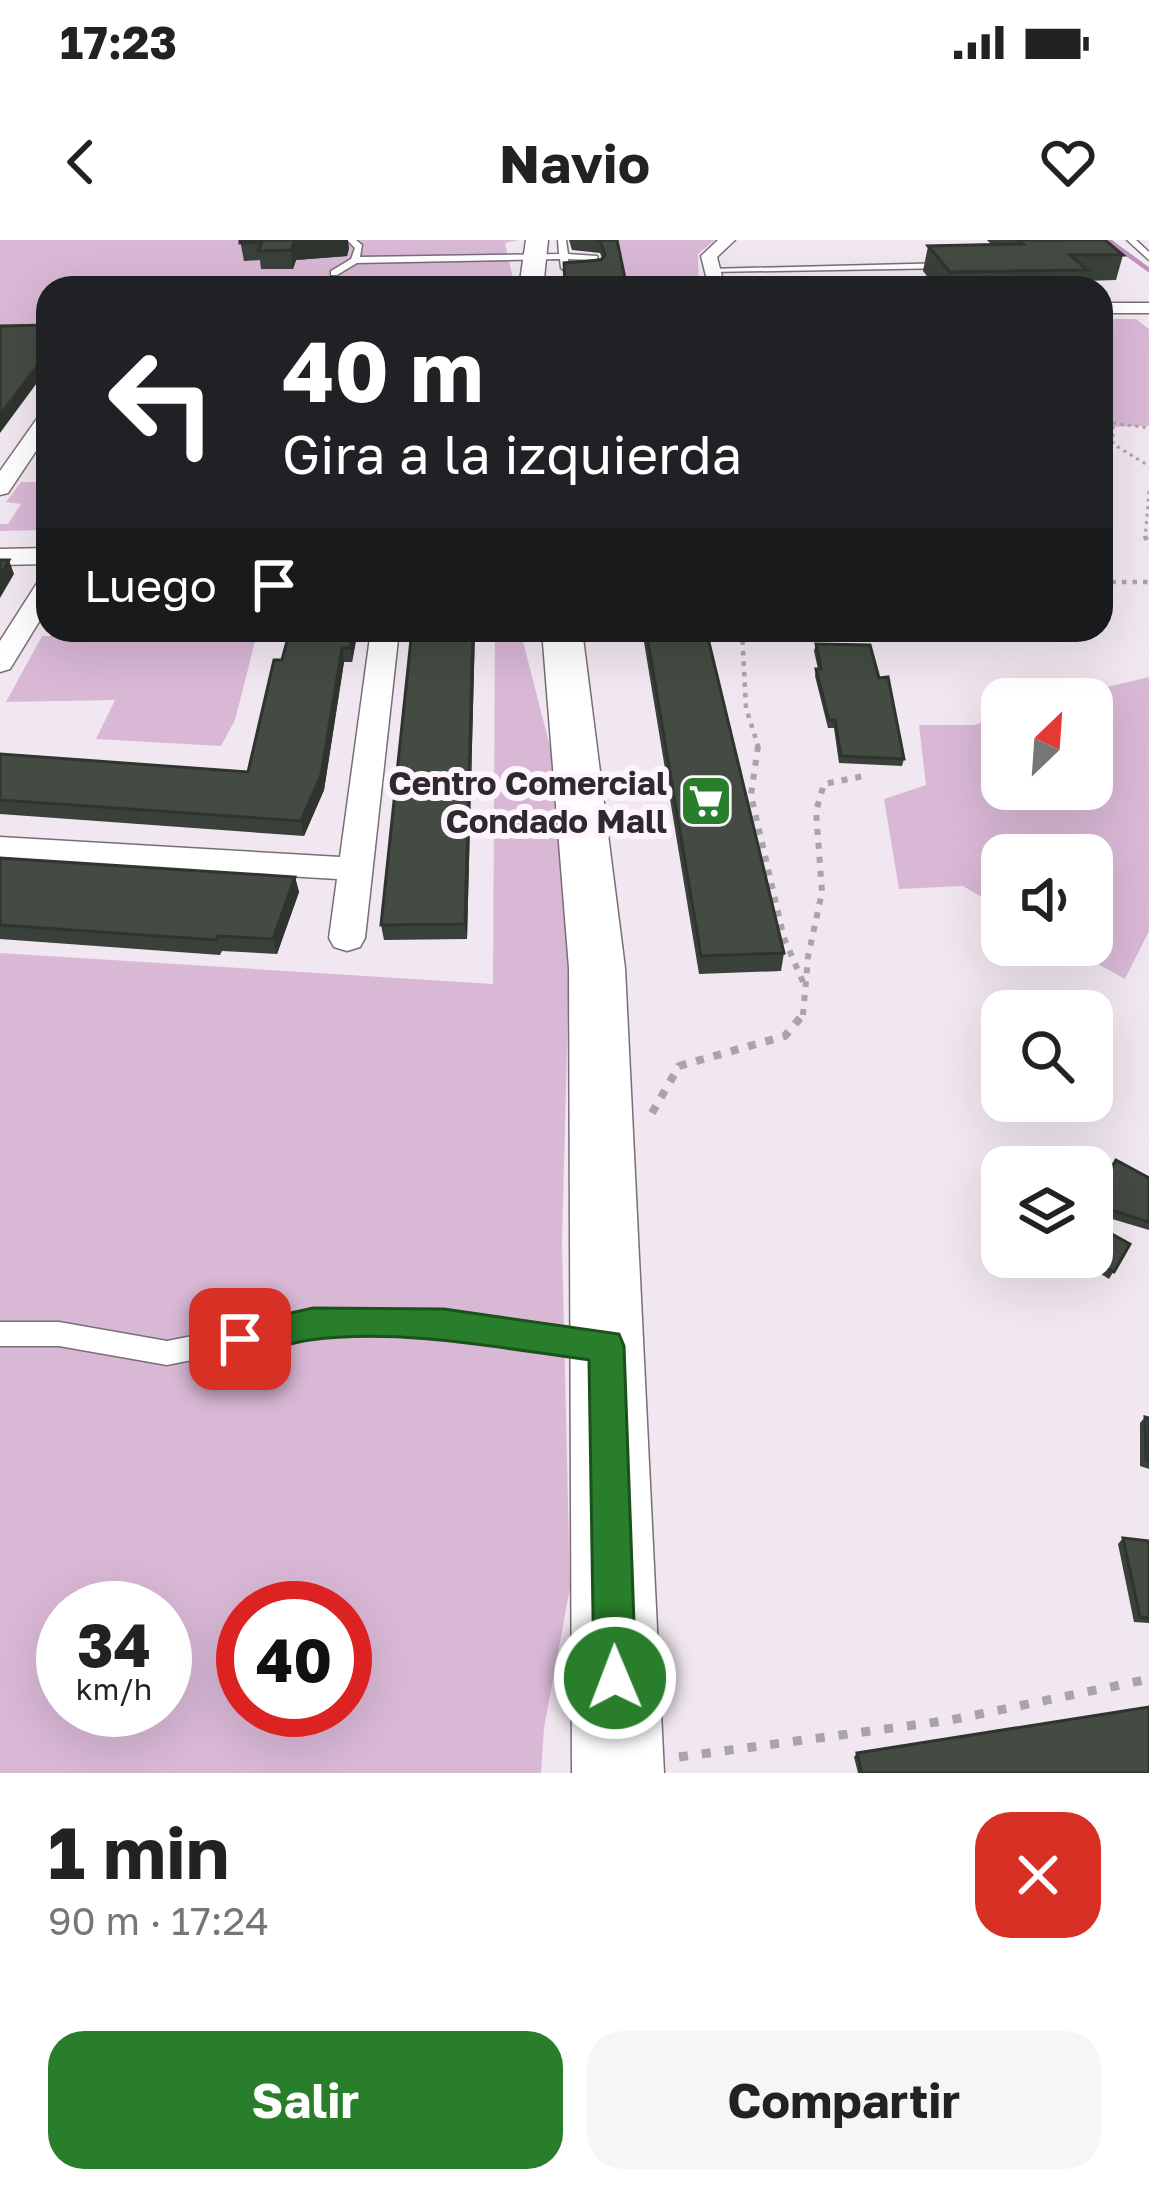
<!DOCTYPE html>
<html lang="es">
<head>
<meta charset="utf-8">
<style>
  :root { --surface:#fff; --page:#f6f6f6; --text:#222; --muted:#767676; --accent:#287e2b }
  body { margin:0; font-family:"Golos Text",sans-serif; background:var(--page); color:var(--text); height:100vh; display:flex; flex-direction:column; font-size:45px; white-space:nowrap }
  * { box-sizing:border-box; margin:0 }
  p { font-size:39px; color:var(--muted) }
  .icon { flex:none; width:66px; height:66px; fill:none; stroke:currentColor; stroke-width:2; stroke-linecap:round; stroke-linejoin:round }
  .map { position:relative; height:1533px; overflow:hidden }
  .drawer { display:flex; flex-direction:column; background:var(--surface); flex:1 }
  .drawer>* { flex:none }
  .top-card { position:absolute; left:36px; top:36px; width:1077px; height:366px; border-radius:36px; box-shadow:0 12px 48px #0002; background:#202124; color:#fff; overflow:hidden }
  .needle { width:78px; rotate:25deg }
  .controls { position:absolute; left:981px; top:438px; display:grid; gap:24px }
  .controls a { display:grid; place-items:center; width:132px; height:132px; border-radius:24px; background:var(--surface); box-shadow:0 12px 48px #0002; font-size:60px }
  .speed { position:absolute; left:36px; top:1341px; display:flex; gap:24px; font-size:60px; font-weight:700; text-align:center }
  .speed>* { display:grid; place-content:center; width:156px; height:156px; border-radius:50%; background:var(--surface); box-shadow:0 12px 48px #0002; line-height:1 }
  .speed small { font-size:30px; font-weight:400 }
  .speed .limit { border:18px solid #d22; background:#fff; color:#111 }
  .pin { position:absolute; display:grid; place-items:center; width:102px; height:102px; color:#fff; margin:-51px; border-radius:24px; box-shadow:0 6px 18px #0006 }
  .me { position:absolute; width:132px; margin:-66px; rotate:359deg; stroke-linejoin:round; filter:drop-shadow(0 0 9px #0008) }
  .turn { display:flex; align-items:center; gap:42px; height:252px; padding:0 48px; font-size:54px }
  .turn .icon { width:156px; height:156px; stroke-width:2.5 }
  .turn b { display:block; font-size:84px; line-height:102px }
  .then { display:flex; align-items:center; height:114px; padding:0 48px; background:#0003; gap:24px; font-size:45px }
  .round { display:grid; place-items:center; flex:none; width:126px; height:126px; border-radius:36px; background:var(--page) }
  .summary { display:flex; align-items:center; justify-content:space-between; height:204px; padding:0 48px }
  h1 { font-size:72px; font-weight:700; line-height:90px }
  .primary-button { display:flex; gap:24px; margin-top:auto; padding:24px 48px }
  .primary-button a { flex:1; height:138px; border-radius:36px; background:var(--accent); color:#fff; font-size:48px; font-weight:700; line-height:138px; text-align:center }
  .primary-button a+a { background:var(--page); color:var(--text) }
  .status { display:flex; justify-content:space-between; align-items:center; height:84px; padding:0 60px; background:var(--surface); direction:ltr }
  .status svg { height:33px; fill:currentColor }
  header { display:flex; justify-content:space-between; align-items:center; height:156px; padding:0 48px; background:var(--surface); font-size:54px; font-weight:700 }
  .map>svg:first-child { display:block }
  .green { fill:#d9b8d6; fill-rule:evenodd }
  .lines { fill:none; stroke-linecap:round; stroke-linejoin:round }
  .stream { stroke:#c090bd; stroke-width:4.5 }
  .lane-casing { stroke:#776e76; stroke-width:3 }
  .street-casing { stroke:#776e76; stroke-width:3 }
  .secondary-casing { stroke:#776e76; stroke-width:3 }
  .path-far4 { stroke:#aba3aa; stroke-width:3; stroke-dasharray:3 4.5; stroke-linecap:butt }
  .path-far3 { stroke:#aba3aa; stroke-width:4.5; stroke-dasharray:4.5 6; stroke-linecap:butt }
  .path-far2 { stroke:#aba3aa; stroke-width:6; stroke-dasharray:6 8; stroke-linecap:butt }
  .path-far1 { stroke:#aba3aa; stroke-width:8; stroke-dasharray:8 10; stroke-linecap:butt }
  .path { stroke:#aba3aa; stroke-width:9; stroke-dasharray:9 14; stroke-linecap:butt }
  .lane { fill:#fff; fill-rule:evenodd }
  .street { fill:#fff; fill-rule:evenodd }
  .secondary { fill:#fff; fill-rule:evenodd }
  .wall { fill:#3a403a }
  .shaded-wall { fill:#30342f }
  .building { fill:#444b43; stroke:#30342f; stroke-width:3 }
  .route { fill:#287e2b; stroke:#1a521c; stroke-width:3 }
  .labels { text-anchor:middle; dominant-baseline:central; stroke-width:12; stroke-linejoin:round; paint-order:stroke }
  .poi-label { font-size:33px; font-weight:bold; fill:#2d292c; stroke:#fef4fd; text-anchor:end }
</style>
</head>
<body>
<div class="status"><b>17:23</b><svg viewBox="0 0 49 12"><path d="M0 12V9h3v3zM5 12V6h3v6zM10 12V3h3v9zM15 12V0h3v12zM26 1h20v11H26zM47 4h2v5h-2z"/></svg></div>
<header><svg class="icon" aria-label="back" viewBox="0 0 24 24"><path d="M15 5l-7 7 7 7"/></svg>Navio<svg class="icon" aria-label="heart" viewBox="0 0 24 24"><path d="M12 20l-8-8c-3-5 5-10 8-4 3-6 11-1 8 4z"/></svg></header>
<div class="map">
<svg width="1149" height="1533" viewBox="0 0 1149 1533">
  <rect width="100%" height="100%" fill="#f1e7f0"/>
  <!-- green -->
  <path class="green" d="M 0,0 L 518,0 L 505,3 L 515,48 L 48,48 L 48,94 L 0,94 Z
    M 611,0 L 715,0 L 698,14 L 699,48 L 622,43 Z
    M 1101,79 L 1136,79 L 1149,89 L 1149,186 L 1101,187 Z
    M 21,242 L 48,242 L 48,290 L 0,291 L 0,284 L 8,284 L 21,264 L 6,262 Z
    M 124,390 L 258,390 L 235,480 L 221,506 L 96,499 L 115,460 L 6,462 L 42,396 L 120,395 Z
    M 495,390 L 520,390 L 561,549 L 569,732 L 562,1002 L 570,1348 L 544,1488 L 541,1533 L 0,1533 L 0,713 L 493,744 ZM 63,1368 L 165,1368 L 165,1470 L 63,1470 ZM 243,1368 L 345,1368 L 345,1470 L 243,1470 Z
    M 1149,437 L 1149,691 L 1125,739 L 1064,705 L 1092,705 L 1092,615 L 1002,615 L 1002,669 L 963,646 L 899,649 L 884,559 L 926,545 L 919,485 L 974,485 L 1002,476 L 1002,549 L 1092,549 L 1092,459 L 1057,459 Z"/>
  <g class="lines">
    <!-- stream -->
    <path class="stream" d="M 1108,0 L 1149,30"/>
    <!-- lane casing -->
    <g class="lane-casing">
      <path id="lane" d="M 347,0 L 356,0 L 362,5 L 360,17 L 559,14 L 558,0 L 566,0 L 568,14 L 597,16 L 600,28 L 565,31 L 561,28 L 560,19 L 357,23 L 337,35 L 331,35 L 331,31 L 351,19 L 355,8 ZM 568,19 L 590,20 L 591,25 L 569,25 Z
        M 1127,0 L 1136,0 L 1149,12 L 1149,20 Z
        M 950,23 L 953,28 L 711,32 L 707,29 Z
        M 313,1072 L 444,1072 L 594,1092 L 603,1095 L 607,1104 L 603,1113 L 594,1116 L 444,1096 L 313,1096 L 167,1125 L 59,1106 L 0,1106 L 0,1082 L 59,1082 L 167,1101 Z"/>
    </g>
    <!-- street casing -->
    <g class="street-casing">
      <path id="street" d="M 718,0 L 735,0 L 717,17 L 725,48 L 709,48 L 701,16 Z
        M 1101,63 L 1149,63 L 1149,73 L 1101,73 Z
        M 48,171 L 48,193 L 8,253 L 0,255 L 0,231 L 41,173 Z
        M 48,308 L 48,324 L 0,325 L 0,309 Z
        M 48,338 L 48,367 L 10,429 L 0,432 L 0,401 L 39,340 Z
        M 371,390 L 399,390 L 365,698 L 360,707 L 347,711 L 334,707 L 329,698 L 337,639 L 0,619 L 0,597 L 340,617 Z"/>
    </g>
    <!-- secondary casing -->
    <g class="secondary-casing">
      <path id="secondary" d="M 526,0 L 548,0 L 543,48 L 519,48 Z
        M 542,390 L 582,390 L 625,728 L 664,1533 L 572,1533 L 569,728 Z"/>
    </g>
    <!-- path-far4 -->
    <path class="path-far4" d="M 1101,168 L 1113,183 L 1113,204 L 1149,226
      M 1113,183 L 1149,188
      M 1145,299 L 1149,251"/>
    <!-- path-far3 -->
    <path class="path-far3" d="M 1145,296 L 1149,306
      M 1101,342 L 1149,342
      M 742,390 L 746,468 L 759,509"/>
    <!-- path-far2 -->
    <path class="path-far2" d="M 758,506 L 751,555 L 784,698 L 806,749
      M 803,775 L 808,717 L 822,652 L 816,571 L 824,544 L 869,535"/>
    <!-- path-far1 -->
    <path class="path-far1" d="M 652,873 L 679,826 L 785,796 L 805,772"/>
    <!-- path -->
    <path class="path" d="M 679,1517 L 951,1480 L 1149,1439"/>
    <!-- lane -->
    <use href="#lane" class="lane"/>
    <!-- street -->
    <use href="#street" class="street"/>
    <!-- secondary -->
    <use href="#secondary" class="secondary"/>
  </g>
  <!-- wall -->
  <path class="wall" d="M 240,0 L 349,8 L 347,16 L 296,20 L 293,29 L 261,29 L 260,20 L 244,21 Z
    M 569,0 L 617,0 L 627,48 L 565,48 L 564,23 L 602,18 L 600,13 L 572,10 Z
    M 987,0 L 1105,0 L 1123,15 L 1116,40 L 1084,41 L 1082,48 L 936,48 L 923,31 L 928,6 L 992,5 Z
    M 358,390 L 352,422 L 344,422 L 324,550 L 304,596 L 0,574 L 0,514 L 248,532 L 282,420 Z
    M 412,390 L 475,390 L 467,699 L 384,700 L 381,685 Z
    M 642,390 L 706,390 L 784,713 L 781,731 L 699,734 Z
    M 816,404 L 904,519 L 902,526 L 839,523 L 834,488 L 828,488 L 815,436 L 816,429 L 818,429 L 814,411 Z
    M 0,618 L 295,637 L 299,652 L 277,714 L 222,711 L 220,715 L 0,699 Z
    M 1149,938 L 1149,990 L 1092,973 L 1092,961 Z
    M 1130,1004 L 1109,1039 L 1074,1017 L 1092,1017 Z
    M 1145,1177 L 1149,1178 L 1149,1229 L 1140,1226 L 1140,1183 Z
    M 1123,1298 L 1149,1301 L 1149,1383 L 1134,1382 L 1118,1304 Z
    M 857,1513 L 1149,1533 L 858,1533 L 854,1517 Z"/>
  <!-- shaded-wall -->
  <path class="shaded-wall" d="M 320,0 L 348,0 L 349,8 L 347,16 L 296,20 L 293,29 L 291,10 L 294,2 Z
    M 42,120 L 45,132 L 0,193 L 0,175 Z
    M 9,320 L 14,334 L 0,358 L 0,335 Z
    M 353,390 L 358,390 L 352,422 L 350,408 Z
    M 473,390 L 475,390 L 467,699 L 465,684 Z
    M 342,408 L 344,422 L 324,550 L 304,596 L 301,581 Z
    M 295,637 L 299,652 L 277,714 L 273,699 Z"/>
  <!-- building -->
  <path class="building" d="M 240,0 L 320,0 L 294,2 L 291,10 L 258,11 L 262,2 L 240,3 Z
    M 595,0 L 617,0 L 627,48 L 565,47 L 564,23 L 601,20 L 605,15 L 600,0 Z
    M 1018,0 L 1105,0 L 1123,15 L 1070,15 L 1087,30 L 950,32 L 928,6 L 1023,4 Z
    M 48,85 L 48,120 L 42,120 L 0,175 L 0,86 Z
    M 0,320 L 9,320 L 0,335 Z
    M 290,390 L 353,390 L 350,408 L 342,408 L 321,535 L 301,581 L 0,560 L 0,514 L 248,532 L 274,420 L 282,420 Z
    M 412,390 L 473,390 L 465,684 L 381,685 Z
    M 646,390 L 706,390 L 784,713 L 701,716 Z
    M 816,404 L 870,405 L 879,438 L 888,437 L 904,519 L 841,516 L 835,480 L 829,480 L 816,429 L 821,429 Z
    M 0,618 L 295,637 L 273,699 L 218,696 L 216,700 L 0,685 Z
    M 1116,920 L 1149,938 L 1149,982 L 1092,964 L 1092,961 Z
    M 1092,983 L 1130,1004 L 1114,1032 L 1089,1017 L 1092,1017 Z
    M 1145,1177 L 1149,1178 L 1149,1221 L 1146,1220 Z
    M 1123,1298 L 1149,1301 L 1149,1378 L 1140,1377 Z
    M 1149,1467 L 1149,1533 L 862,1533 L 857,1513 Z"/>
  <!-- route -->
  <path class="route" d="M 313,1068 L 444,1069 L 619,1094 L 624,1106 L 636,1438 L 630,1453 L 615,1459 L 601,1453 L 594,1438 L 589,1120 C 501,1108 399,1088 310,1100 C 284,1103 252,1119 228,1110 L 222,1099 L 228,1087 Z"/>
  <!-- icons -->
  <defs>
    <g id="supermarket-square" transform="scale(2.7)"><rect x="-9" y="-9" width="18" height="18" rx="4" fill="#287e2b" stroke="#fef4fd"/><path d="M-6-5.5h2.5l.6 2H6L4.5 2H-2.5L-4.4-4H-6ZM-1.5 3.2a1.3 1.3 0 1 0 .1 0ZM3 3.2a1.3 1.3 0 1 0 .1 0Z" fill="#fff"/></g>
  </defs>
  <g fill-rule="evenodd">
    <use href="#supermarket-square" x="706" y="561"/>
  </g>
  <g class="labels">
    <!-- poi labels -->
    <g class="poi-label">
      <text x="667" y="542">Centro Comercial<tspan x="667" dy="38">Condado Mall</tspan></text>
    </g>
  </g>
</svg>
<div class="controls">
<a><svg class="needle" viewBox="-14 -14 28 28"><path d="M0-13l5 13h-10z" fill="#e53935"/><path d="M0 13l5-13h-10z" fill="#767676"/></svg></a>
<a><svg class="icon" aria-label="sound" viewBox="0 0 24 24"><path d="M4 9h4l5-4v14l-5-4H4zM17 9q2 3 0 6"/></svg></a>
<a><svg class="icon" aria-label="search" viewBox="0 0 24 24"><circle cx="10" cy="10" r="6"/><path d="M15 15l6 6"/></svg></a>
<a><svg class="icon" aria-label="layers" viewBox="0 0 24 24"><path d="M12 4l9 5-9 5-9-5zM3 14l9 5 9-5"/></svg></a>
</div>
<div class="speed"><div>34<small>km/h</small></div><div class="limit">40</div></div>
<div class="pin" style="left:240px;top:1099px;background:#d93025"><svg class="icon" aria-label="arrive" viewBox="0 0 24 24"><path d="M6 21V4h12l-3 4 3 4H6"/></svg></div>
<svg class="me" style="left:615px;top:1438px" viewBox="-20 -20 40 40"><circle r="17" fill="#287e2b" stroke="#fff" stroke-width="3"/><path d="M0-11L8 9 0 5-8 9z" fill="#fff"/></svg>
<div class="top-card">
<div class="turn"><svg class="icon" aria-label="left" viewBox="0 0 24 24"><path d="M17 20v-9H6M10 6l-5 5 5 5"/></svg><div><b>40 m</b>Gira a la izquierda</div></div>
<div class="then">Luego<svg class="icon" aria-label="arrive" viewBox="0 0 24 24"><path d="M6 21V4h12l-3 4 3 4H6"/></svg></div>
</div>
</div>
<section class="drawer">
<div class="summary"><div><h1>1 min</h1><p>90 m · 17:24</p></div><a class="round" style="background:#d93025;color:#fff"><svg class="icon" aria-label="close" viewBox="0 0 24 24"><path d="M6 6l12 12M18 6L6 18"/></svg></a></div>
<div class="primary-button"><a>Salir</a><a>Compartir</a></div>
</section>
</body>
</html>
